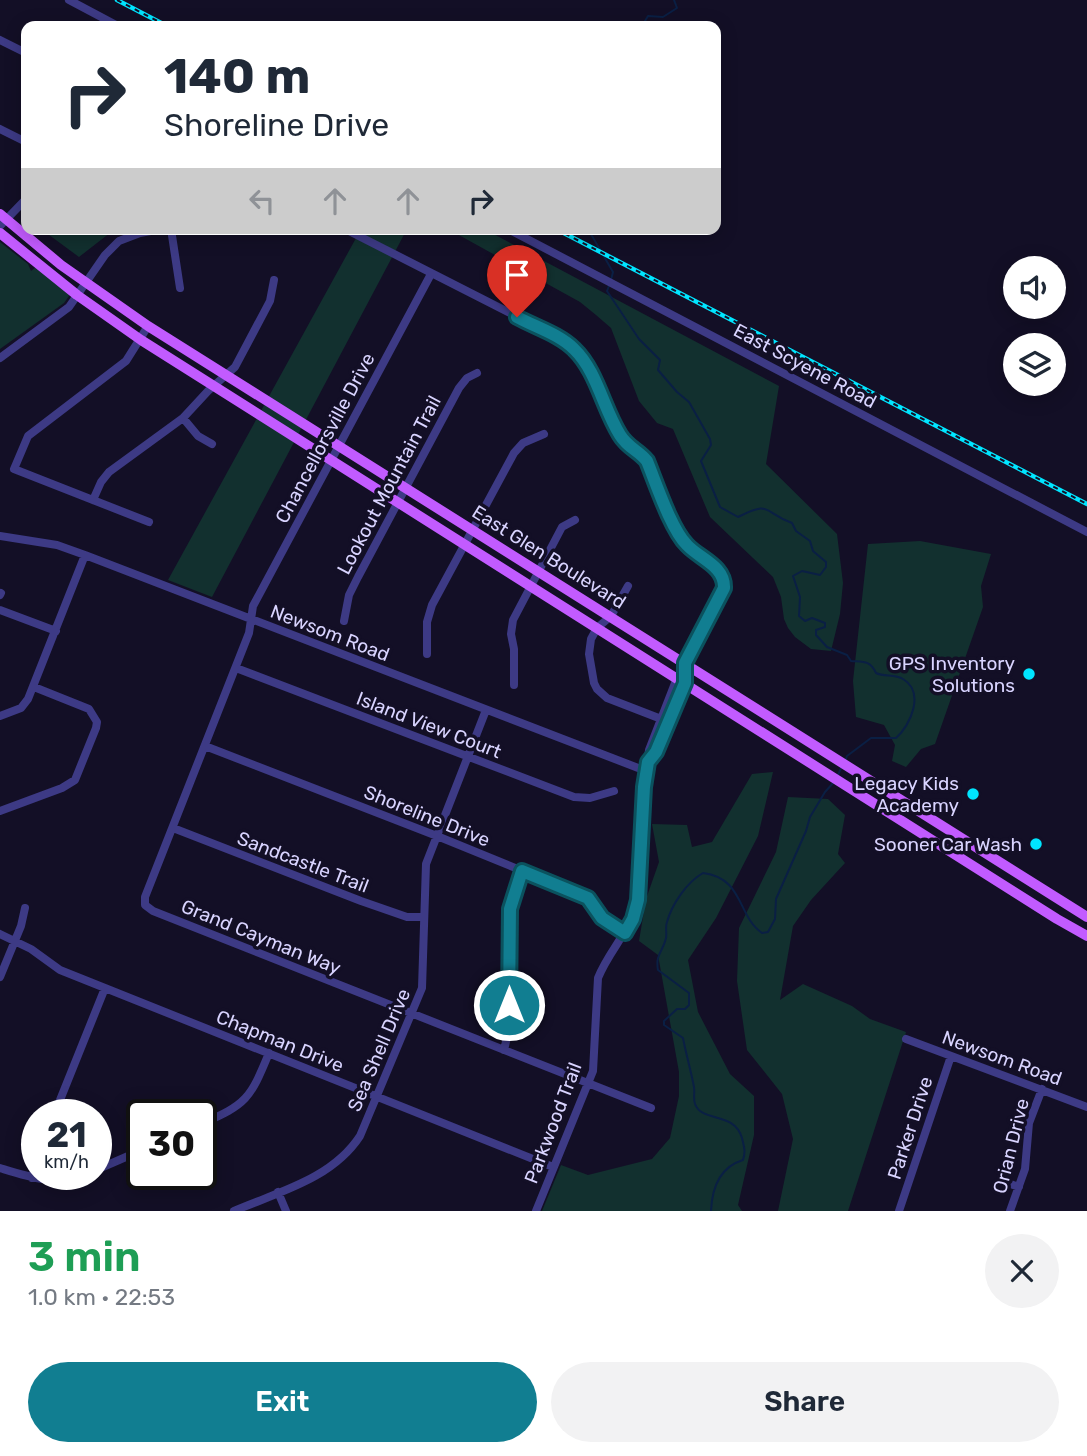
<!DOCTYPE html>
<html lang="en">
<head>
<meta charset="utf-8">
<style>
  :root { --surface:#fff; --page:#f2f2f3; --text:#1f2937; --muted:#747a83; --accent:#117e91 }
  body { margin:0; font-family:Rubik,sans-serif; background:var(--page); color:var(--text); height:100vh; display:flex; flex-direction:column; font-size:26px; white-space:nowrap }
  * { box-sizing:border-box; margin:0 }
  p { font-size:23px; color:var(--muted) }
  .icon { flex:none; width:38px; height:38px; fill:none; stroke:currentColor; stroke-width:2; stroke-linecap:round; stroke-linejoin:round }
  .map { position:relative; height:1211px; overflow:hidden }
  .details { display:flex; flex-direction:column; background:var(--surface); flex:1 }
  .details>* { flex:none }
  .guide { position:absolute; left:21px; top:21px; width:700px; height:214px; border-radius:14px; box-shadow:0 4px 18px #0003; background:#fff; color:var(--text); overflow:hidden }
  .fabs { position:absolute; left:1003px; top:256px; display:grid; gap:14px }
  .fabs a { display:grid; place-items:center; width:63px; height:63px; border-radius:50%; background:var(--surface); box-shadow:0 4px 18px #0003; font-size:35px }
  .speed { position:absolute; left:21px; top:1099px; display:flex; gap:14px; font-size:35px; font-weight:700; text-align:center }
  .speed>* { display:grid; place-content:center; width:91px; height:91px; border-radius:50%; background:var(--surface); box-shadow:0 4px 18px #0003; line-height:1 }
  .speed small { font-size:18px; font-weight:400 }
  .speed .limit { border:4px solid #111; border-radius:10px; background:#fff; color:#111 }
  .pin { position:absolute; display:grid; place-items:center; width:60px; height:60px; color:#fff; margin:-72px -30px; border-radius:50% 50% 50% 0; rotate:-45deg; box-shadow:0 0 7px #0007 }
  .pin .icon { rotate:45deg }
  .me { position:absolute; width:77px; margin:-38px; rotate:0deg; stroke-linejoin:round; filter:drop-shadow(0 0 5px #0008) }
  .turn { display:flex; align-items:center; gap:24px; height:147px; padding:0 28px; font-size:32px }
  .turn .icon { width:91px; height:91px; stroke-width:2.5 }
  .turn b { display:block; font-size:49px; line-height:60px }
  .lanes { display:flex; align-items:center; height:66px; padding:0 28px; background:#0003; justify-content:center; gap:35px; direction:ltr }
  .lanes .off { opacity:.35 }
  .round { display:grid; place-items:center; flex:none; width:74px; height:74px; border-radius:37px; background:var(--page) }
  .summary { display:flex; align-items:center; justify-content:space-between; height:119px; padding:0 28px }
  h1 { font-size:42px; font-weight:600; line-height:52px; color:#1e9e55 }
  .cta { display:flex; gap:14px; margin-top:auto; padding:14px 28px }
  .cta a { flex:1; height:80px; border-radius:42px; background:var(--accent); color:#fff; font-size:28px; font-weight:600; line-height:80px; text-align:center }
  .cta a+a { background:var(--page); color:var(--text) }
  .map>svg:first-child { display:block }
  .green { fill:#12302f }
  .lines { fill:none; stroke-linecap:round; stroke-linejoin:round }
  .stream { stroke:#0a1f44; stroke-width:2 }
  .minor { stroke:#3d3a85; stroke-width:8 }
  .major { stroke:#c25bff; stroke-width:10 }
  .rail-casing { stroke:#00e5ff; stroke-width:4.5 }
  .rail { stroke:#130f26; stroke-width:2; stroke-dasharray:5; stroke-linecap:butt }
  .route-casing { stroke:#0b525e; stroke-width:18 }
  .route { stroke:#117e91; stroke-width:12 }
  .poi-dot { fill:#00e5ff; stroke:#130f26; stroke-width:2.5 }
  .labels { text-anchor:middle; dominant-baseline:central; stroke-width:7; stroke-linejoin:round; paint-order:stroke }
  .street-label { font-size:19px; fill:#d9d4ff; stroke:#130f26 }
  .poi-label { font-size:19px; fill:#d9d4ff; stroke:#130f26; text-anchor:end }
</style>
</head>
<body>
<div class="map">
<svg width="1087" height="1211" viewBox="0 0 1087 1211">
  <rect width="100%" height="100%" fill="#130f26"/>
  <!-- green -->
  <path class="green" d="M 41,229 L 115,229 L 79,257 Z
    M 361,229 L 407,229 L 212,597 L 168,580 Z
    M 448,229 L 484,229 L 779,386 L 766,464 L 837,534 L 843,583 L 840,614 L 831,651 L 811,649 L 795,637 L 788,628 L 784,619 L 781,597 L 773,577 L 710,517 L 673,429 L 657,423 L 639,401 L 611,328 L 596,315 L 580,302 Z
    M 0,242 L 28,264 L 31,271 L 36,267 L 68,292 L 69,296 L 64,303 L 0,349 Z
    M 920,541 L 991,554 L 981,586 L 983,607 L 935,744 L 921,749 L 906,767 L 892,761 L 895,745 L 884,725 L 856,717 L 853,681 L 868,544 Z
    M 773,772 L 758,836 L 716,918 L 688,960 L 698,1012 L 730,1074 L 754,1096 L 754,1135 L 738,1205 L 742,1211 L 542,1211 L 561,1165 L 588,1175 L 652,1159 L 670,1138 L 679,1096 L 679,1072 L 658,955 L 639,941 L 646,899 L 659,862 L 652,824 L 687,825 L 692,847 L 712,842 L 752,774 Z
    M 788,797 L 828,799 L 845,815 L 838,854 L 845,863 L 811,900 L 793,926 L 780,1000 L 803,984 L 852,1006 L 870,1019 L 906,1032 L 848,1211 L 778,1211 L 793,1139 L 782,1094 L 747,1050 L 737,981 L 739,928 L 776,852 Z"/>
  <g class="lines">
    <!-- stream -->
    <path class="stream" d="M 642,26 L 648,16 L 663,17 L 677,8 L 674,0
      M 588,229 L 613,272 L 611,280
      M 609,286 L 607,291 L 639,339 L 660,360 L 658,370 L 677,392 L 689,402 L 710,439 L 711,445 L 701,461 L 720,507 L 738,517 C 772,500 762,512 792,523 L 796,531 L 810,541 L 813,551 L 826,562 L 826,567 L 820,575 L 802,571 L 793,576 L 800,597 L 799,616 L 805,621 L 812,618 L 825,623 L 825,627 L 816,630 L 816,635 L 827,647 L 847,655 L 851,661 C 863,662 870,660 876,673 C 884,677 895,674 903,679 C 925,692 911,725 896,738 L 871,738 L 847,756 L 845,761
      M 837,777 L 842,766
      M 711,1211 C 712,1188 720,1167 743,1160 C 746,1151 744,1147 742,1138 C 734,1111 702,1123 695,1104 C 693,1099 695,1092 694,1087 C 691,1071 686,1054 683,1038 L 664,1025 L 664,1021 L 677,1009 L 685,1009 L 689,1005 L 689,993 L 658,970 C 655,954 663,952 666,938 C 667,933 665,927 667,922 C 672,904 687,882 703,873 C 744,878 737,916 762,933 L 768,932 L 775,919 L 776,899 L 806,831 L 810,817 L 825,792 L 834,782"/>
    <!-- minor -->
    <path class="minor" d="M 69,0 L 118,26
      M 0,40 L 26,53
      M 0,129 L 26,142
      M 0,226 L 26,199
      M 171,229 L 180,288
      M 345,229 L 567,342 C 594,367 601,403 619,434 C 627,447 638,450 647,461 C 656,483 671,529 687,545 C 700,559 725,566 724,588 L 677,678 L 649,750 L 644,787 L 636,909 C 627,934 608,953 598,978 L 593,1071 L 536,1211
      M 508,229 L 1087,532
      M 431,274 L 253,606 L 249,633 L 145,897 L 145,905 L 153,911 L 651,1108
      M 148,326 L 126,361 L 28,436 L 14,469 L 149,522
      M 0,358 L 69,307 L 105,255 L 119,241 L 140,233 L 161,229
      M 183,418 L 198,436 L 212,444
      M 93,500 L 101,482 L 109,472 L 183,418 L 208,391 L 235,367 L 270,301 L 274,280
      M 0,536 L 57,545 L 85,555 L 646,771
      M 628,586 L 611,616 L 597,628 L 591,639 L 589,654 L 594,683 L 597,689 L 607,698 L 669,722
      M 0,595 L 1,593
      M 0,610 L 56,631
      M 344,621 L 349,595 L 358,577 L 459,388 L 467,378 L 477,373
      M 427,654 L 427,622 L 432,605 L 514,453 L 523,443 L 544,434
      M 236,668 L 574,797 L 590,798 L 614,791
      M 514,685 L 514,649 L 511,634 L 513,620 L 562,527 L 575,520
      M 0,716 L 21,708 L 28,699 L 85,555
      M 205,746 L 437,836 L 584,896 L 591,901 L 602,918 L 625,933
      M 648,762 L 656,752 L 685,683 L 685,666
      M 0,811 L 62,788 L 75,780 L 96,728 L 97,722 L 89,709 L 34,687
      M 173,828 L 361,901 L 407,917 L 424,917
      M 0,934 L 31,949 L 60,970 L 553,1167
      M 0,977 L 21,926 L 25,908
      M 906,1039 L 1087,1107
      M 504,1050 L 509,1029 L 510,909 L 522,871
      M 54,1115 L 105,988
      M 201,1124 C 247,1104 250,1099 269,1053
      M 0,1168 C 29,1177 55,1186 85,1174
      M 96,1170 L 142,1150
      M 32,1178 L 37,1157
      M 1002,1181 L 1019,1187
      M 278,1192 L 286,1211
      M 234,1211 C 278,1192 332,1179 360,1136 L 422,988 L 426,864 L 486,710
      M 899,1211 L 951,1056
      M 1010,1211 L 1025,1169 L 1029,1123 L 1042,1089"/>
    <!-- major -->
    <path class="major" d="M 0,214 L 61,265 L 148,326 L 1087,917
      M 0,233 L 77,295 L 141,340 L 1057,919 L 1087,936"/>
    <!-- rail casing -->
    <g class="rail-casing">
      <path id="rail" d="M 117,0 L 167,26
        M 556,229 L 1087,504"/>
    </g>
    <!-- rail -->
    <use href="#rail" class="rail"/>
  </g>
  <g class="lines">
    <!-- route casing -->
    <g class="route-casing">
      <path id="route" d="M 509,1005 L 510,909 L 522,871 L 588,898 L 602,918 L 625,933 L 633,919 L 638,900 L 644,787 L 648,762 L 656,752 L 685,683 L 685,663 L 724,588 C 725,566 700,559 687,545 C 671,529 656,483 647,461 C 638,450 628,448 620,435 C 603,408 597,371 574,349 C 559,334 535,327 517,317"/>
    </g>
    <!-- route -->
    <use href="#route" class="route"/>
  </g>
  <!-- markers -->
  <g class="poi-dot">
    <circle cx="1029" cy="674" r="7"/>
    <circle cx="973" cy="794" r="7"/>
    <circle cx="1036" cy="844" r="7"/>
  </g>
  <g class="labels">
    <!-- street labels -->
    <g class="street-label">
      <text transform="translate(805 366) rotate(28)">East Scyene Road</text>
      <text transform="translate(325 438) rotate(-62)">Chancellorsville Drive</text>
      <text transform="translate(389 485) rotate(-62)">Lookout Mountain Trail</text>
      <text transform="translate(549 557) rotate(32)">East Glen Boulevard</text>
      <text transform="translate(330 633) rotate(21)">Newsom Road</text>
      <text transform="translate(429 725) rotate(21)">Island View Court</text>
      <text transform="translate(427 816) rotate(22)">Shoreline Drive</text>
      <text transform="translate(303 862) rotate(21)">Sandcastle Trail</text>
      <text transform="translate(261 937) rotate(22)">Grand Cayman Way</text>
      <text transform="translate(280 1041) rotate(22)">Chapman Drive</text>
      <text transform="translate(379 1050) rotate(-67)">Sea Shell Drive</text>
      <text transform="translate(1002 1058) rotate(20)">Newsom Road</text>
      <text transform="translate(553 1123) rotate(-69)">Parkwood Trail</text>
      <text transform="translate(910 1128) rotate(-72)">Parker Drive</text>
      <text transform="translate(1011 1146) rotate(-76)">Orian Drive</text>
    </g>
    <!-- poi labels -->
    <g class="poi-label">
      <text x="1015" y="663">GPS Inventory<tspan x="1015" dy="22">Solutions</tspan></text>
      <text x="959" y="783">Legacy Kids<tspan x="959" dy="22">Academy</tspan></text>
      <text x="1022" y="844">Sooner Car Wash</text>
    </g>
  </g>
</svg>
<div class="fabs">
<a><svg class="icon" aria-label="sound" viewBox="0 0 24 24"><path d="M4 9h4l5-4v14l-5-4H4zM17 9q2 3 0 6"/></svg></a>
<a><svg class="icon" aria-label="layers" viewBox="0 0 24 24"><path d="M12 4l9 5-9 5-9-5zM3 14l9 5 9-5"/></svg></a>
</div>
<div class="speed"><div>21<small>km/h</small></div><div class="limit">30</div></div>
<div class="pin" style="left:517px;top:317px;background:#d93025"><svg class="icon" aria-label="arrive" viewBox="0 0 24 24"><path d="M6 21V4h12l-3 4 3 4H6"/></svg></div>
<svg class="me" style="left:509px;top:1005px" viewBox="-20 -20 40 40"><circle r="17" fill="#117e91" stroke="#fff" stroke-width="3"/><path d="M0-11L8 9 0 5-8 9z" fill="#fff"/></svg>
<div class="guide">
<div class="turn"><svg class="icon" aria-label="right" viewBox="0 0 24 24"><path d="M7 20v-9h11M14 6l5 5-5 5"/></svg><div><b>140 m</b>Shoreline Drive</div></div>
<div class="lanes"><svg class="icon off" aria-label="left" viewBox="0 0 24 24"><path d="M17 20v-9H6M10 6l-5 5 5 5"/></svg><svg class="icon off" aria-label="ahead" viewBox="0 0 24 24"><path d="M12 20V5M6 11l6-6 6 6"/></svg><svg class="icon off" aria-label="ahead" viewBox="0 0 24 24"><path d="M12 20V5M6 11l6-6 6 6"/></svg><svg class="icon" aria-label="right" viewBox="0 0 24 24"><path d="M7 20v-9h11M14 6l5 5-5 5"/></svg></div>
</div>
</div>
<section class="details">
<div class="summary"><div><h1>3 min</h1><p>1.0 km · 22:53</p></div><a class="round"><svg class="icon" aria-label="close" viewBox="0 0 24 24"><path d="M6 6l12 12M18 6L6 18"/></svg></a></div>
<div class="cta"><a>Exit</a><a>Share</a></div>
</section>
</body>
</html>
